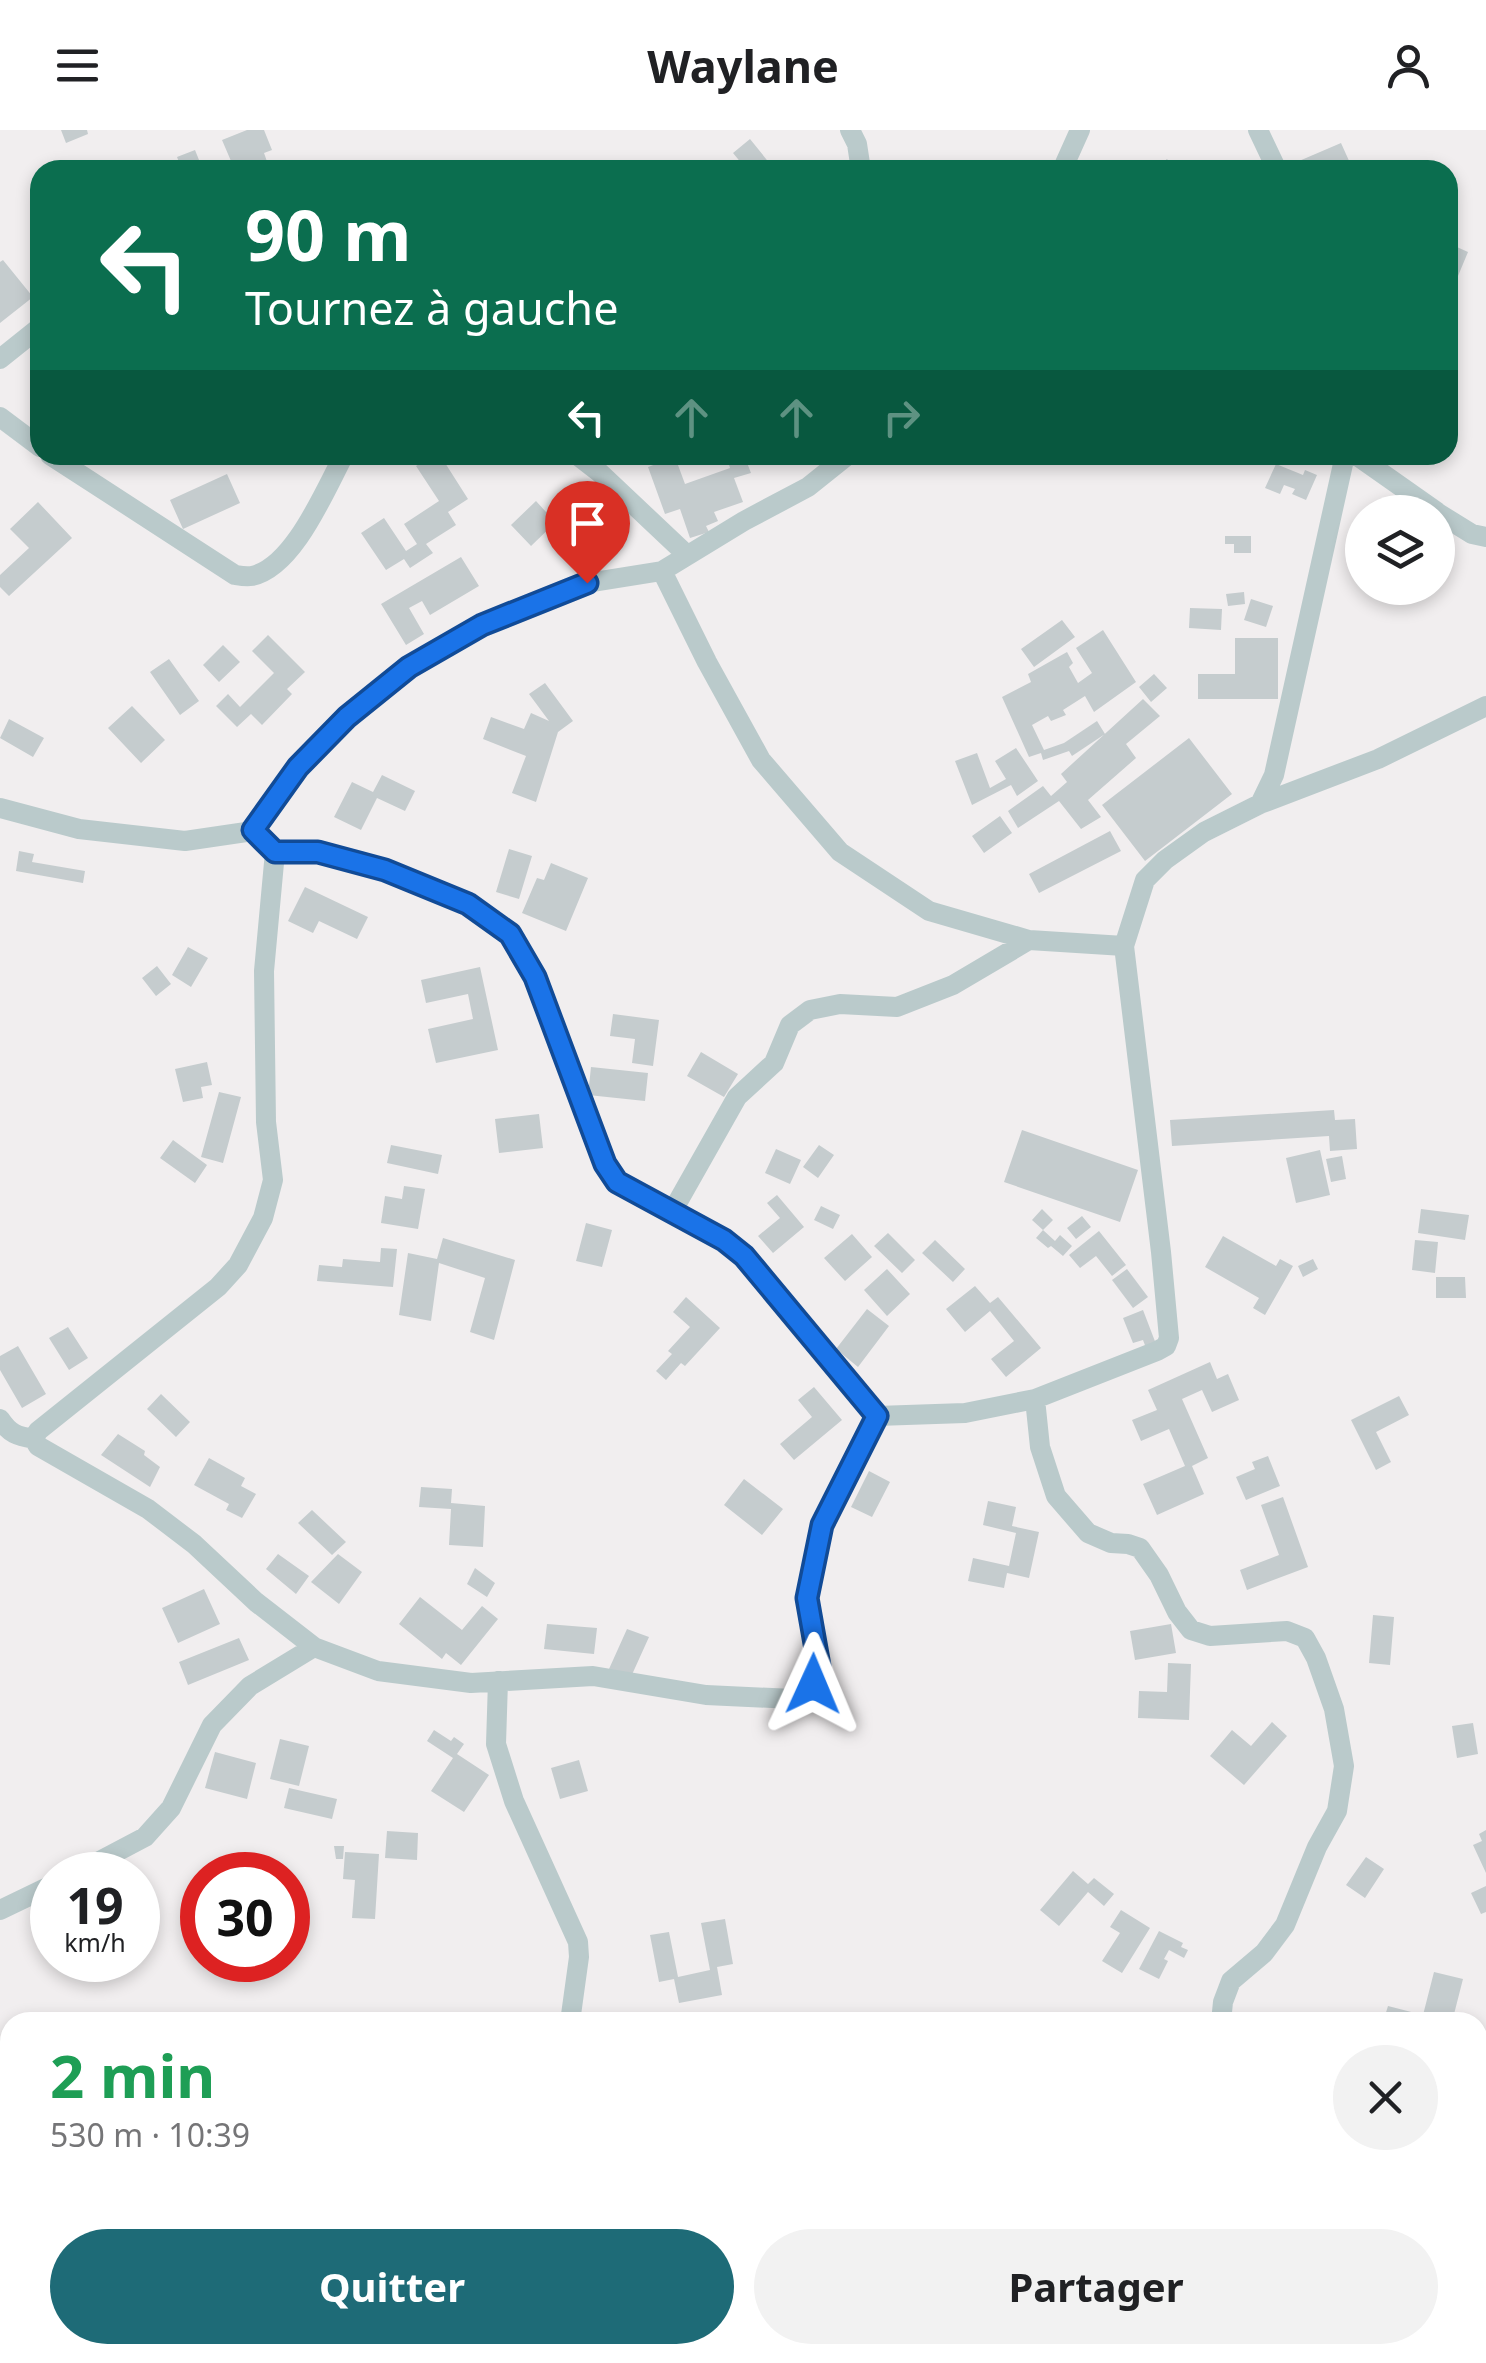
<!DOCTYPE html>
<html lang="fr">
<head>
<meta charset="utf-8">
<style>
  :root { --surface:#fff; --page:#f2f2f2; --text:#202124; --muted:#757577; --accent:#1e6b77 }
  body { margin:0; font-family:"Noto Sans",sans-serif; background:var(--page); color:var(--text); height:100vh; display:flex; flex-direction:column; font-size:38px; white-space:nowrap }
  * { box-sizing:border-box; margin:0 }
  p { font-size:32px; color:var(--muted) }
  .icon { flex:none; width:55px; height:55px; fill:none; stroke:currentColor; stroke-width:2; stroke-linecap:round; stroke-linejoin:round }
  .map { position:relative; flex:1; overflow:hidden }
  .drawer { position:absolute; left:0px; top:1882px; width:1488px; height:352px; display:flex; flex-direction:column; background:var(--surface); border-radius:30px 30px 0 0; box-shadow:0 5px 15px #0003 }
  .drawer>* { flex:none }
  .top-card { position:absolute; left:30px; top:30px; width:1428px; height:305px; border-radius:30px; box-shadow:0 5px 15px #0003; background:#0b6e4f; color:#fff; overflow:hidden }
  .controls { position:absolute; left:1345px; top:365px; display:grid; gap:20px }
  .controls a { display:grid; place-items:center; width:110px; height:110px; border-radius:50%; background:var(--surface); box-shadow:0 5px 15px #0003; font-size:50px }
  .speed { position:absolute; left:30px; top:1722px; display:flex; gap:20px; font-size:50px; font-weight:700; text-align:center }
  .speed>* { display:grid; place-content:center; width:130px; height:130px; border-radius:50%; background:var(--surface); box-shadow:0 5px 15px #0003; line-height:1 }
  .speed small { font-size:25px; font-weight:400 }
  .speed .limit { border:15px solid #d22; background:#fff; color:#111 }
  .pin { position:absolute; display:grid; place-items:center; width:85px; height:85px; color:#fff; margin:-102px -42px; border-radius:50% 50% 50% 0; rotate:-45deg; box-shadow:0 0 10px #0007 }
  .pin .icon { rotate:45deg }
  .me { position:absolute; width:110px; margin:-55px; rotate:1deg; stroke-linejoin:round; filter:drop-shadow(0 0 8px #0008) }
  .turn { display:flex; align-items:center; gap:35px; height:210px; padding:0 50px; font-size:45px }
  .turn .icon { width:130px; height:130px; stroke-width:2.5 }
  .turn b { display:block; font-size:70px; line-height:85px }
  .lanes { display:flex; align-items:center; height:95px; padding:0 50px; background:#0003; justify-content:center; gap:50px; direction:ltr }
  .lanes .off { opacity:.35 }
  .round { display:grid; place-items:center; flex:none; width:105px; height:105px; border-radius:52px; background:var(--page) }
  .overview { display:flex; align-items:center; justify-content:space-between; height:170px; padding:0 50px }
  h1 { font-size:60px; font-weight:700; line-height:75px; color:#1e9e55 }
  .action { display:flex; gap:20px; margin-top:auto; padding:20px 50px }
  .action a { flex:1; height:115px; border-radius:60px; background:var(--accent); color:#fff; font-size:40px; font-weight:700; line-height:115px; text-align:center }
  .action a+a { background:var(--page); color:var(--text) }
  header { display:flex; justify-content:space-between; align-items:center; height:130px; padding:0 50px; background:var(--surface); font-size:45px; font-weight:700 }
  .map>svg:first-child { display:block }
  .building { fill:#c5ccce }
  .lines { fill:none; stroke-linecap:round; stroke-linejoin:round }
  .street { stroke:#bacacb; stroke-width:20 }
  .route-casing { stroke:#114b97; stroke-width:25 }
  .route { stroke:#1a73e8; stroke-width:18 }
</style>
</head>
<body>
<header><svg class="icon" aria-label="menu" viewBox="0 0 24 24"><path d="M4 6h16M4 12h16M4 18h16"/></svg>Waylane<svg class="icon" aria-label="person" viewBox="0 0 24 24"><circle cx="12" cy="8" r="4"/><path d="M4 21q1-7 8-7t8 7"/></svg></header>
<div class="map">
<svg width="1486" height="2233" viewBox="0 0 1486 2233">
  <rect width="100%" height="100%" fill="#f1eeef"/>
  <!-- building -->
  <path class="building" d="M 61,0 L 87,0 L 88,4 L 66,13 Z
    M 247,0 L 264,0 L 272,20 L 264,23 L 270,40 L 246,40 L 244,34 L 234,38 L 222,10 Z
    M 750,9 L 775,40 L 747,40 L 733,23 Z
    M 1341,13 L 1350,33 L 1334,40 L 1294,40 L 1292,34 Z
    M 195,20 L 203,40 L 182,40 L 177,27 Z
    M 1167,29 L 1176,40 L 1154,40 Z
    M 1448,113 L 1468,122 L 1448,170 Z
    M 3,130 L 33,167 L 0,193 L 0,132 Z
    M 434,325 L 440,325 L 468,369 L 448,382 L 456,395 L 426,414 L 433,423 L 410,438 L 404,429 L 386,440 L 361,403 L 384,388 L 406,421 L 417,414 L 404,394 L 439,371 L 416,336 Z
    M 726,325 L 744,325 L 751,343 L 734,348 L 743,372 L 714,382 L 718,391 L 706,396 L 709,402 L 690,408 L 680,379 L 665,384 L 648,337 L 675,327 L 685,354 L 730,338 Z
    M 1276,334 L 1303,345 L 1305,340 L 1317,345 L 1306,370 L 1292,364 L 1295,359 L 1284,355 L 1280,364 L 1265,358 Z
    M 227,344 L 240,373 L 183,399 L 170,370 Z
    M 566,363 L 606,405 L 590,419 L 560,388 L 531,416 L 511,395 L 536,371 L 546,382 Z
    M 38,372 L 72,408 L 9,466 L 0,457 L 0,445 L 29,418 L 10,399 Z
    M 1225,406 L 1251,406 L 1251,423 L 1234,423 L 1234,414 L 1225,414 Z
    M 461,427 L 479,456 L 430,485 L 422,471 L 409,478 L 424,504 L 406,515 L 381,474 Z
    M 1244,462 L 1245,474 L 1228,476 L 1226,464 Z
    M 1251,469 L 1273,476 L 1266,497 L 1244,490 Z
    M 1190,478 L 1222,479 L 1221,500 L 1189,498 Z
    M 1062,490 L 1075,507 L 1034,537 L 1021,519 Z
    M 1103,500 L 1136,552 L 1094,582 L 1085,566 L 1063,580 L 1066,585 L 1051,591 L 1048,586 L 1032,595 L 1044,620 L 1064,613 L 1097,591 L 1105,604 L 1072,626 L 1069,621 L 1043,630 L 1041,623 L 1029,627 L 1002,567 L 1031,552 L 1028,544 L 1067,522 L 1073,533 L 1069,537 L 1078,553 L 1092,543 L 1076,518 Z
    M 268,505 L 305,542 L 287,559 L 292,564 L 262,595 L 251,584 L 237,597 L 216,576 L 228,564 L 240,577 L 274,543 L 252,521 Z
    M 1235,508 L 1278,508 L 1278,569 L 1198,569 L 1198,544 L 1235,544 Z
    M 223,515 L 240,532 L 219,552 L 203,535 Z
    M 169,529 L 199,571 L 180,585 L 150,542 Z
    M 1154,544 L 1167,558 L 1151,572 L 1139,557 Z
    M 545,553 L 573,591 L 558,602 L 536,672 L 512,663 L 526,626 L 483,609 L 491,587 L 524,599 L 531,583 L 549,591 L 529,564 Z
    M 1143,569 L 1160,586 L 1126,614 L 1136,628 L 1088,670 L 1101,687 L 1081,699 L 1059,671 L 1018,698 L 1008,681 L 1043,656 L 1051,666 L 1067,652 L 1061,644 Z
    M 132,576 L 165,610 L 141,633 L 108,598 Z
    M 9,589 L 44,608 L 33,627 L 0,608 Z
    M 1189,608 L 1232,664 L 1145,731 L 1102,675 Z
    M 1016,618 L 1038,651 L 1017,666 L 1011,655 L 972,675 L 955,631 L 977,623 L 990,658 L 1006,649 L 995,631 Z
    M 382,645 L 415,661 L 405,681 L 377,668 L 361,700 L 334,687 L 352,652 L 373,662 Z
    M 1000,686 L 1012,703 L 984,723 L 972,706 Z
    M 1110,701 L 1121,721 L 1039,763 L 1029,744 Z
    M 509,719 L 532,726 L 519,769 L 496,762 Z
    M 19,721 L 34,724 L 32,732 L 85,741 L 83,753 L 16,741 Z
    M 551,733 L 588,748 L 566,801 L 522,783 L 537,748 L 544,750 Z
    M 305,757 L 368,787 L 357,809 L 319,791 L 313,803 L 288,791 Z
    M 188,817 L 208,828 L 191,857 L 172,845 Z
    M 157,836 L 171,854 L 156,866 L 142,848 Z
    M 480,837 L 498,920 L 436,933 L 428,899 L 473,889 L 468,864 L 426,873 L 421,850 Z
    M 613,884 L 659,890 L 653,936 L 632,933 L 635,909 L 610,906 Z
    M 701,922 L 738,944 L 724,967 L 687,946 Z
    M 207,932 L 212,955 L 201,957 L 203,968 L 183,972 L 175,939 Z
    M 591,937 L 648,943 L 645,971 L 588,965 Z
    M 219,962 L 241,967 L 223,1033 L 201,1027 Z
    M 1334,980 L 1335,990 L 1355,989 L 1357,1019 L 1330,1021 L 1329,1006 L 1172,1016 L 1170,990 Z
    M 539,984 L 543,1018 L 499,1023 L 495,989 Z
    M 1022,1000 L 1138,1040 L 1120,1092 L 1004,1052 Z
    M 173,1010 L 207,1035 L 195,1053 L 160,1028 Z
    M 391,1015 L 442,1025 L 438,1044 L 387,1033 Z
    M 819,1015 L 834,1025 L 818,1048 L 803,1037 Z
    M 776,1019 L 801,1030 L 790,1054 L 765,1043 Z
    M 1320,1020 L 1330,1065 L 1296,1073 L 1286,1028 Z
    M 1342,1026 L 1346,1049 L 1331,1052 L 1326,1029 Z
    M 404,1056 L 425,1059 L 418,1099 L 381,1093 L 385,1066 L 402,1069 Z
    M 777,1065 L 804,1097 L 773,1123 L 758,1106 L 780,1088 L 767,1073 Z
    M 821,1076 L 840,1085 L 833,1099 L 814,1090 Z
    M 1042,1079 L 1053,1090 L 1043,1100 L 1032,1090 Z
    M 1421,1079 L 1469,1085 L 1465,1110 L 1418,1103 Z
    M 1082,1086 L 1091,1097 L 1076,1109 L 1067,1098 Z
    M 586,1093 L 612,1100 L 602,1137 L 576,1131 Z
    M 1043,1100 L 1055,1111 L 1060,1105 L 1072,1116 L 1063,1126 L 1051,1116 L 1048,1118 L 1036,1108 Z
    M 1099,1101 L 1126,1135 L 1112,1146 L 1096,1126 L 1080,1138 L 1069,1125 Z
    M 888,1103 L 915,1130 L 902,1143 L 874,1116 Z
    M 852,1104 L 872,1127 L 845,1151 L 824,1128 Z
    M 1223,1106 L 1276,1136 L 1280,1129 L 1293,1136 L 1265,1185 L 1253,1178 L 1259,1168 L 1205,1137 Z
    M 443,1108 L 515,1130 L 494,1210 L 470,1202 L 485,1148 L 439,1133 L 431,1191 L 399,1185 L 408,1123 L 437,1129 Z
    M 935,1110 L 965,1139 L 953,1152 L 922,1123 Z
    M 1415,1110 L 1438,1112 L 1435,1143 L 1412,1140 Z
    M 381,1118 L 397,1119 L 393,1157 L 317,1151 L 319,1135 L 342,1137 L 343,1129 L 380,1132 Z
    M 1313,1129 L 1318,1139 L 1303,1147 L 1298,1136 Z
    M 887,1139 L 910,1164 L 887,1186 L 864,1160 Z
    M 1127,1139 L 1148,1167 L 1133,1178 L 1112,1150 Z
    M 1436,1147 L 1465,1147 L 1466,1168 L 1436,1168 Z
    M 975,1156 L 990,1173 L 998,1167 L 1041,1218 L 1006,1247 L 991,1229 L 1014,1211 L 990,1181 L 965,1202 L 946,1179 Z
    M 686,1167 L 720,1198 L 685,1236 L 681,1233 L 666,1250 L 656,1241 L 672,1224 L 668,1221 L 690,1197 L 673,1182 Z
    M 867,1179 L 889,1196 L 858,1237 L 836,1219 Z
    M 1143,1180 L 1156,1214 L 1146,1218 L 1143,1210 L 1133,1213 L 1123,1188 Z
    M 68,1197 L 88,1228 L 69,1240 L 49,1208 Z
    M 18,1216 L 46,1264 L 22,1278 L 0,1240 L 0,1226 Z
    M 1210,1232 L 1217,1249 L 1228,1244 L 1239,1270 L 1212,1282 L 1202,1260 L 1182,1269 L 1208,1328 L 1192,1336 L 1204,1364 L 1157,1385 L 1143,1354 L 1185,1336 L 1169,1299 L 1141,1311 L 1132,1290 L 1157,1280 L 1148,1260 Z
    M 814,1257 L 842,1290 L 794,1330 L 780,1314 L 812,1287 L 798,1270 Z
    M 161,1264 L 190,1292 L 176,1307 L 147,1279 Z
    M 1399,1266 L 1409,1285 L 1376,1302 L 1391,1332 L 1376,1340 L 1351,1290 Z
    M 118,1304 L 145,1321 L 144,1325 L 160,1337 L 150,1357 L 101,1325 Z
    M 1268,1326 L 1280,1356 L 1246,1370 L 1236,1347 L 1255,1339 L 1252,1332 Z
    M 209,1328 L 245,1348 L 241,1356 L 256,1364 L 242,1388 L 226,1380 L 229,1374 L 194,1355 Z
    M 869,1341 L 890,1352 L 872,1387 L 851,1377 Z
    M 744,1349 L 783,1379 L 762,1405 L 724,1375 Z
    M 421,1357 L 452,1359 L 451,1373 L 485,1376 L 483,1417 L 449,1415 L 451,1379 L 419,1377 Z
    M 1283,1367 L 1308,1437 L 1247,1460 L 1240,1440 L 1279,1425 L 1261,1375 Z
    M 988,1371 L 1016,1377 L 1012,1396 L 1039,1402 L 1029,1448 L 1007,1443 L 1004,1458 L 968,1451 L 973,1428 L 1009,1436 L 1016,1403 L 983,1395 Z
    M 312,1380 L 346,1412 L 332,1425 L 298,1393 Z
    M 278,1424 L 309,1446 L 296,1464 L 266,1439 Z
    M 338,1424 L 362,1442 L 339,1474 L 311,1452 Z
    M 475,1438 L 495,1453 L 487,1467 L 467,1454 Z
    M 204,1459 L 220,1494 L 178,1513 L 162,1478 Z
    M 420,1467 L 462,1500 L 482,1476 L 498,1489 L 461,1535 L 446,1523 L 442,1529 L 399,1494 Z
    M 1373,1485 L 1394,1487 L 1390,1535 L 1369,1533 Z
    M 547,1494 L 597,1498 L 594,1524 L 544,1519 Z
    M 1171,1494 L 1176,1523 L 1135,1530 L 1130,1501 Z
    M 627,1499 L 649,1507 L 630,1549 L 609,1539 Z
    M 239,1508 L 249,1530 L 188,1555 L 179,1532 Z
    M 1168,1533 L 1191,1534 L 1189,1590 L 1138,1588 L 1139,1561 L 1167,1562 Z
    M 1272,1592 L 1287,1606 L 1244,1655 L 1210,1626 L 1232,1600 L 1251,1616 Z
    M 1473,1593 L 1478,1624 L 1457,1628 L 1452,1596 Z
    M 434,1600 L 451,1611 L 454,1607 L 464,1614 L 457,1624 L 489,1645 L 464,1682 L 431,1661 L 453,1628 L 427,1611 Z
    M 280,1609 L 309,1616 L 299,1656 L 270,1649 Z
    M 215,1622 L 256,1633 L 247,1669 L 205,1658 Z
    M 579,1630 L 588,1661 L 560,1669 L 551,1638 Z
    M 289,1658 L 337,1669 L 332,1689 L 284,1678 Z
    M 1486,1700 L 1486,1743 L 1473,1715 L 1482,1711 L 1479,1704 Z
    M 387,1701 L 418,1703 L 417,1730 L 385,1728 Z
    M 334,1716 L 344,1716 L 343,1729 L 336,1729 Z
    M 345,1722 L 379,1724 L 375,1789 L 352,1788 L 355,1750 L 343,1749 Z
    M 1366,1727 L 1384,1739 L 1365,1768 L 1346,1755 Z
    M 1073,1741 L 1088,1754 L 1094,1748 L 1114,1764 L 1104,1776 L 1088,1762 L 1059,1796 L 1040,1780 Z
    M 1486,1756 L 1486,1782 L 1481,1784 L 1471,1763 Z
    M 1121,1780 L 1150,1798 L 1122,1843 L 1102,1831 L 1120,1803 L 1110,1797 Z
    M 725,1789 L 733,1834 L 717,1837 L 722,1865 L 679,1873 L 674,1849 L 659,1852 L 650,1805 L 669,1802 L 678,1847 L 710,1840 L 701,1793 Z
    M 1159,1801 L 1183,1813 L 1181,1817 L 1188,1820 L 1184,1828 L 1169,1820 L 1164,1829 L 1168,1831 L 1159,1849 L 1139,1839 Z
    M 1434,1842 L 1463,1849 L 1452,1892 L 1383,1892 L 1388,1876 L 1423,1885 Z
    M 798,2225 L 830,2225 L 821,2233 L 790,2233 Z
    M 1197,2225 L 1217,2225 L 1219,2233 L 1199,2233 Z
    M 1249,2225 L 1281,2225 L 1283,2233 L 1251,2233 Z"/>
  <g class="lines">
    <!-- street -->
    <path class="street" d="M 850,0 L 857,14 L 861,40
      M 1258,0 L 1277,40
      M 1062,40 L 1080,0
      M 0,229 L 40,197
      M 0,287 L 40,317
      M 50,325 L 235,445 C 241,446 246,447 252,446 C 294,437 325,360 344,325
      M 577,325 L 599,342 L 687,425
      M 1356,325 L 1437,382
      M 1438,383 L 1472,404 L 1486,407
      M 662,441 L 744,391 L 808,357 L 848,325
      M 1260,674 L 1274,645 L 1345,325
      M 0,678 L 79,699 L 185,711 L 253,701 L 298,637 L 347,587 L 409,537 L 482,495 L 587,453 L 662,441 L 707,532 L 761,630 L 840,722 L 929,781 L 1029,810 L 1124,816
      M 253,701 L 275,722 L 318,723 L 385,740 L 468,773 L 510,804 L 535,847 L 605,1034 L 617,1052 L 723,1109 L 744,1125 L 877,1286
      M 275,722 L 264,841 L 266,992 L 273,1050 L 263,1088 L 238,1135 L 218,1157 L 38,1301 L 34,1309 L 38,1316 L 148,1379 L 194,1414 L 256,1472 L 314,1517
      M 672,1082 L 737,967 L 774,933 L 790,895 L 810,880 L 840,874 L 897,877 L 953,855 L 1029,810
      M 1035,1269 L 1040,1317 L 1056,1366 L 1088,1403 L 1111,1413 L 1128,1414 L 1140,1418 L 1159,1445 L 1177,1482 L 1191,1500 L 1210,1506 L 1287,1501 L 1305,1508 L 1316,1528 L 1334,1579 L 1344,1636 L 1337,1681 L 1317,1717 L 1285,1795 L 1264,1823 L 1231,1851 L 1223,1872 L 1221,1892
      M 0,1289 C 10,1304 17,1306 34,1309
      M 498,1551 L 496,1614 L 514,1671 L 578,1812 L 579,1827 L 570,1892
      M 73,1745 L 145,1707 L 171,1678 L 212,1595 L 250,1556 L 314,1517 L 378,1541 L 471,1553 L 593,1546 L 706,1565 L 793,1569 L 804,1565 L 813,1554 L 819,1536 L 807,1469 L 822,1395 L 877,1286 L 965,1283 L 1035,1269 L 1157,1221 L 1166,1216 L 1169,1208 L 1161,1122 L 1124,816 L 1145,750 L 1165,730 L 1204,702 L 1260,674 L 1378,629 L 1486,576
      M 0,1780 L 52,1755
      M 0,2226 L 36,2226 L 65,2233
      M 583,2233 L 593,2225"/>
  </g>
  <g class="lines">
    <!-- route casing -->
    <g class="route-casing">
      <path id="route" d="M 587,453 L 482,495 L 409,537 L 347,587 L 298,637 L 253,700 L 275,722 L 318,722 L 385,740 L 468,774 L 510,804 L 535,847 L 605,1034 L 617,1052 L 724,1110 L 744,1126 L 877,1286 L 822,1395 L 807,1468 L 819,1536 L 813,1554"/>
    </g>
    <!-- route -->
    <use href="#route" class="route"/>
  </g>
</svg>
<div class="controls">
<a><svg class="icon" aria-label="layers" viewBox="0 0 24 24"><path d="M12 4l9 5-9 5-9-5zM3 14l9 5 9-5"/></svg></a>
</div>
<div class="speed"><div>19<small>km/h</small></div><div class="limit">30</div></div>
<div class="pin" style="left:587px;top:453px;background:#d93025"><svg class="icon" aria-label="arrive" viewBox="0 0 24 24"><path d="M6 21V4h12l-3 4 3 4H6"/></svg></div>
<svg class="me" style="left:813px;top:1554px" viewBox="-20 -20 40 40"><path d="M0-17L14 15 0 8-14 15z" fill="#1a73e8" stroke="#fff" stroke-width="4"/></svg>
<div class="top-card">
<div class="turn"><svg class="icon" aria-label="left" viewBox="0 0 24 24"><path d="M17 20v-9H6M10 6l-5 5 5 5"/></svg><div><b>90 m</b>Tournez à gauche</div></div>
<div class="lanes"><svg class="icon" aria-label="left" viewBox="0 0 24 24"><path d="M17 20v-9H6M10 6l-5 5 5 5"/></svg><svg class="icon off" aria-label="ahead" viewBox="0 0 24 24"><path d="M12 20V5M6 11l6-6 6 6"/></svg><svg class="icon off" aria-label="ahead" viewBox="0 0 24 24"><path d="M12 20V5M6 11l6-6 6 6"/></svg><svg class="icon off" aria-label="right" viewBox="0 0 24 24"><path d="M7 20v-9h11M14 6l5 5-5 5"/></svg></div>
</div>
<section class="drawer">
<div class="overview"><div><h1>2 min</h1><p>530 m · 10:39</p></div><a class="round"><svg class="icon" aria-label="close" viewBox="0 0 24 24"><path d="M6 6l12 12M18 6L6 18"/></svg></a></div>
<div class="action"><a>Quitter</a><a>Partager</a></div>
</section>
</div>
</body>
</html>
